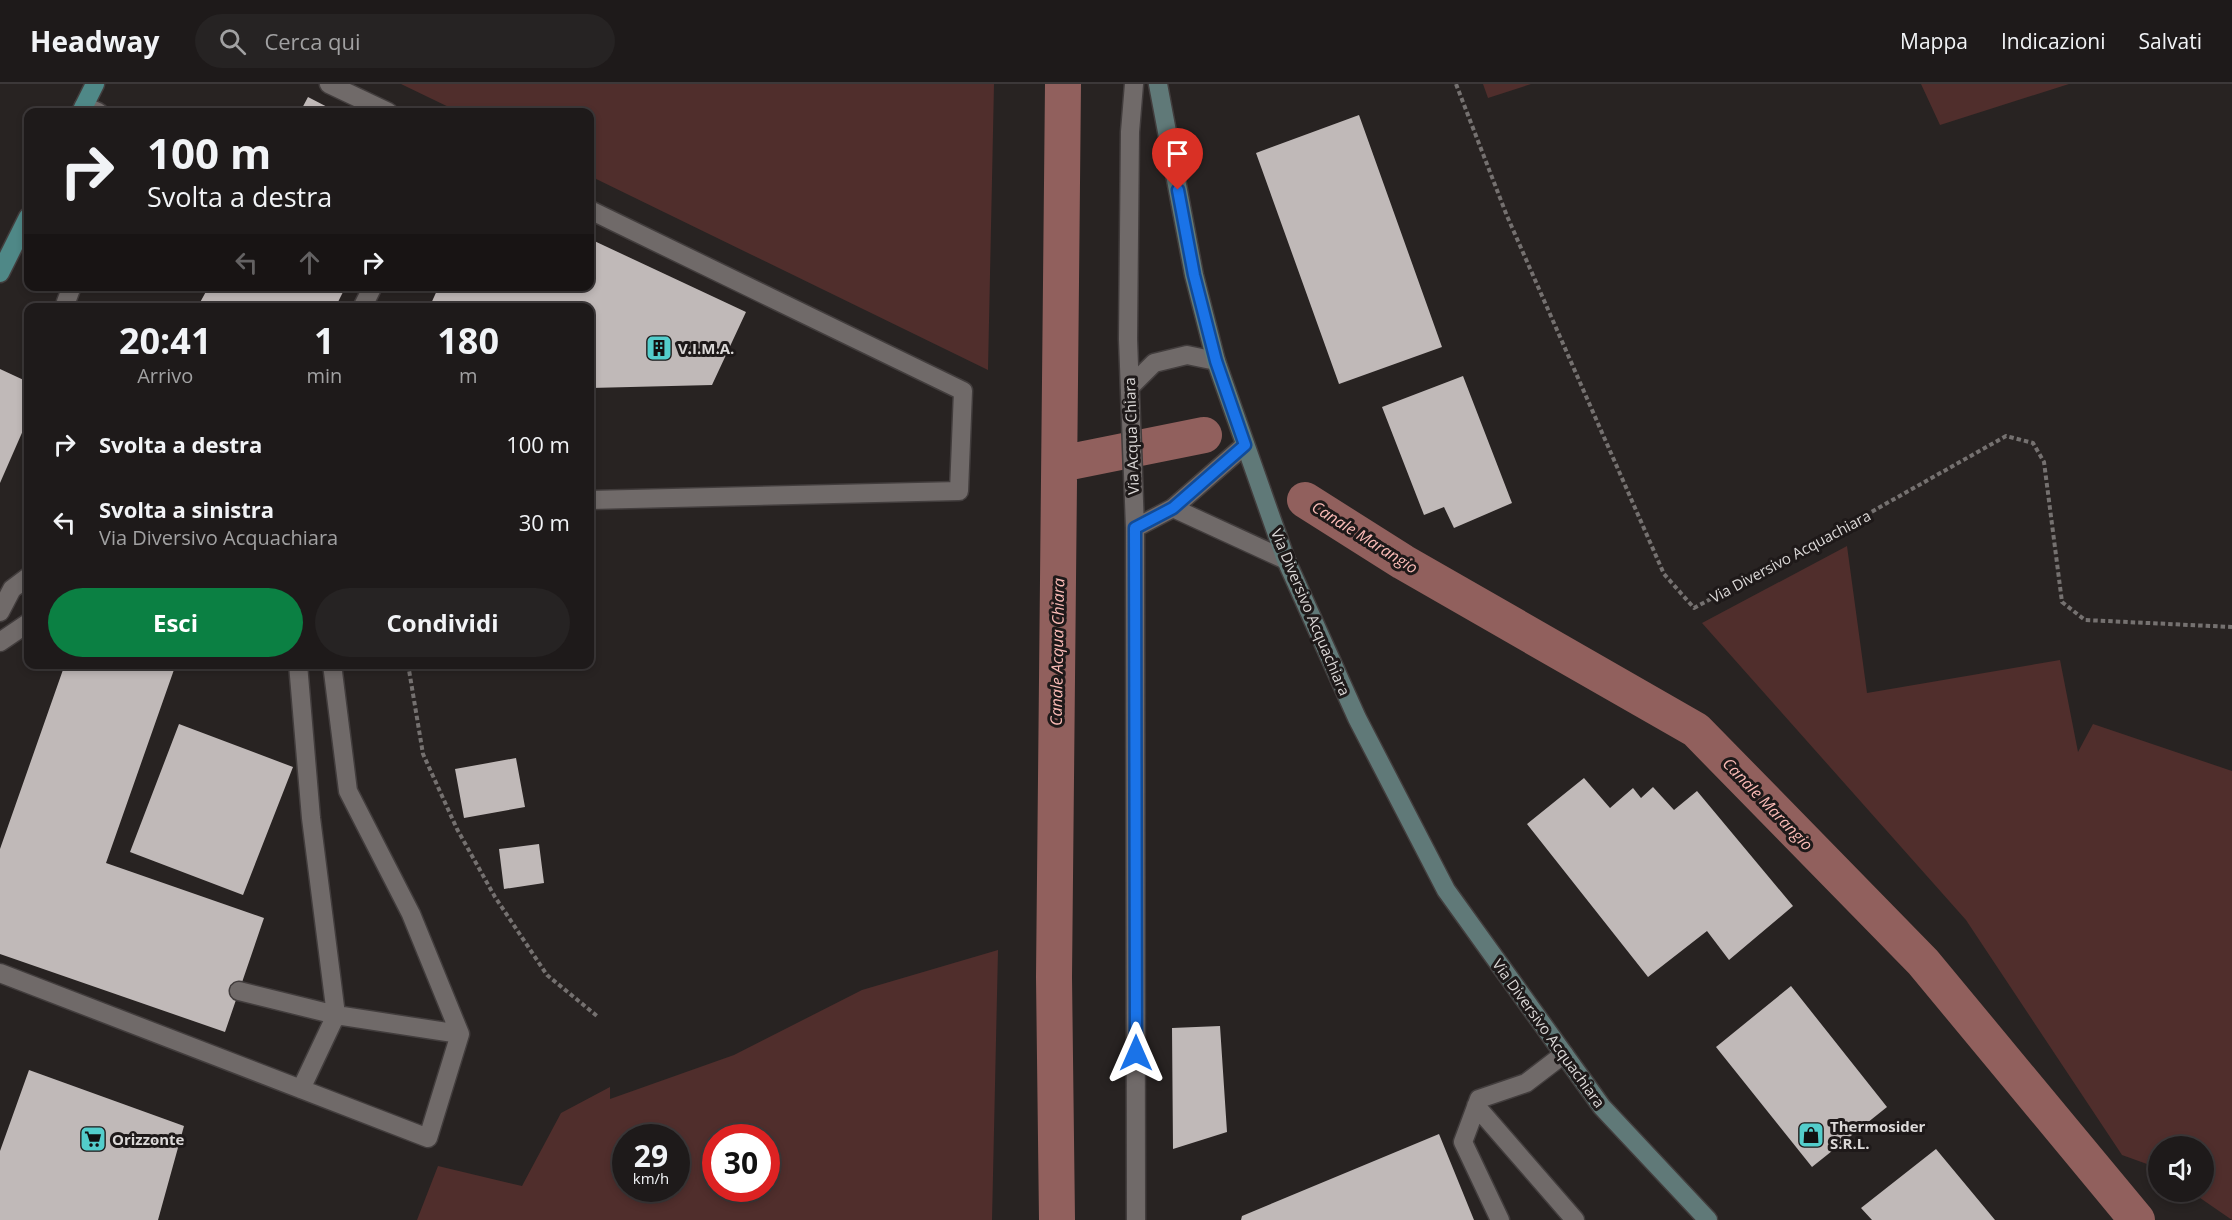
<!DOCTYPE html>
<html lang="it">
<head>
<meta charset="utf-8">
<style>
  :root { --surface:#1e1a1a; --page:#262323; --text:#f1f3f6; --muted:#a1a1a2; --line:#3c3839; --accent:#0b8043 }
  body { margin:0; font-family:"Open Sans",sans-serif; background:var(--page); color:var(--text); height:100vh; display:flex; flex-direction:column; font-size:22px; white-space:nowrap }
  * { box-sizing:border-box; margin:0 }
  p { font-size:20px; color:var(--muted) }
  .icon { flex:none; width:33px; height:33px; fill:none; stroke:currentColor; stroke-width:2; stroke-linecap:round; stroke-linejoin:round }
  .map { position:relative; flex:1; overflow:hidden }
  .side { position:absolute; left:24px; top:219px; width:570px; height:366px; display:flex; flex-direction:column; background:var(--surface); border-radius:12px; box-shadow:0 3px 9px #0003,0 0 0 2px var(--line) }
  .side>* { flex:none }
  .top-card { position:absolute; left:24px; top:24px; width:570px; height:183px; border-radius:12px; box-shadow:0 3px 9px #0003,0 0 0 2px var(--line); background:#1e1a1a; color:var(--text); overflow:hidden }
  .fabs { position:absolute; left:2148px; top:1052px; display:grid; gap:12px }
  .fabs a { display:grid; place-items:center; width:66px; height:66px; border-radius:50%; background:var(--surface); box-shadow:0 3px 9px #0003,0 0 0 2px var(--line); font-size:30px }
  .speed { position:absolute; left:612px; top:1040px; display:flex; gap:12px; font-size:30px; font-weight:700; text-align:center }
  .speed>* { display:grid; place-content:center; width:78px; height:78px; border-radius:50%; background:var(--surface); box-shadow:0 3px 9px #0003,0 0 0 2px var(--line); line-height:1 }
  .speed small { font-size:15px; font-weight:400 }
  .speed .limit { border:9px solid #d22; background:#fff; color:#111 }
  .pin { position:absolute; display:grid; place-items:center; width:51px; height:51px; color:#fff; margin:-62px -26px; border-radius:50% 50% 50% 0; rotate:-45deg; box-shadow:0 0 6px #0007 }
  .pin .icon { rotate:45deg }
  .me { position:absolute; width:66px; margin:-33px; rotate:0deg; stroke-linejoin:round; filter:drop-shadow(0 0 4px #0008) }
  .turn { display:flex; align-items:center; gap:21px; height:126px; padding:0 24px; font-size:27px }
  .turn .icon { width:78px; height:78px; stroke-width:2.5 }
  .turn b { display:block; font-size:42px; line-height:51px }
  .lanes { display:flex; align-items:center; height:57px; padding:0 24px; background:#0003; justify-content:center; gap:30px; direction:ltr }
  .lanes .off { opacity:.35 }
  .eta { display:flex; justify-content:space-evenly; align-items:center; height:102px; text-align:center }
  .eta b { font-size:36px; font-weight:700; line-height:42px }
  .primary-button { display:flex; gap:12px; margin-top:auto; padding:12px 24px }
  .primary-button a { flex:1; height:69px; border-radius:36px; background:var(--accent); color:#fff; font-size:24px; font-weight:700; line-height:69px; text-align:center }
  .primary-button a+a { background:var(--page); color:var(--text) }
  ul { padding:0; list-style:none }
  li { display:flex; align-items:center; gap:18px; height:78px; padding:0 24px }
  li div { flex:1 }
  li b { display:block; font-size:22px }
  li em { font-style:normal }
  header { display:flex; align-items:center; gap:36px; box-sizing:border-box; height:84px; padding:0 30px; background:var(--surface); border-bottom:2px solid var(--line) }
  header strong { font-size:28px }
  nav { display:flex; gap:33px; margin-inline-start:auto; font-size:21px }
  .search { width:420px; height:54px; background:var(--page); display:flex; align-items:center; gap:15px; box-sizing:border-box; padding:0 21px; border-radius:33px; color:var(--muted); font-size:22px }
  .map>svg:first-child { display:block }
  .green { fill:#502e2c; fill-rule:evenodd }
  .lines { fill:none; stroke-linecap:round; stroke-linejoin:round }
  .canal { stroke:#91605d; stroke-width:36 }
  .building { fill:#c0b9b8 }
  .lane-casing { stroke:#423d3d; stroke-width:21 }
  .street-casing { stroke:#423d3d; stroke-width:21 }
  .secondary-casing { stroke:#423d3d; stroke-width:21 }
  .primary-casing { stroke:#423d3d; stroke-width:21 }
  .path { stroke:#757170; stroke-width:4; stroke-dasharray:4.5 3; stroke-linecap:butt }
  .lane { stroke:#706a69; stroke-width:18 }
  .street { stroke:#706a69; stroke-width:18 }
  .secondary { stroke:#607978; stroke-width:18 }
  .primary { stroke:#4f8887; stroke-width:18 }
  .route-casing { stroke:#114b97; stroke-width:15 }
  .route { stroke:#1a73e8; stroke-width:10 }
  .labels { text-anchor:middle; dominant-baseline:central; stroke-width:6; stroke-linejoin:round; paint-order:stroke }
  .poi-label { font-size:15px; font-weight:bold; fill:#dcd9d8; stroke:#1e1919; text-anchor:start }
  .street-label { font-size:15px; fill:#dcd9d8; stroke:#1e1919 }
  .water-label { font-size:16px; font-style:italic; fill:#fcbcb7; stroke:#1e1919 }
</style>
</head>
<body>
<header>
<strong>Headway</strong>
<div class="search"><svg class="icon" aria-label="search" viewBox="0 0 24 24"><circle cx="10" cy="10" r="6"/><path d="M15 15l6 6"/></svg>Cerca qui</div>
<nav><a>Mappa</a><a>Indicazioni</a><a>Salvati</a></nav>
</header>
<div class="map">
<svg width="2232" height="1136" viewBox="0 0 2232 1136">
  <rect width="100%" height="100%" fill="#282322"/>
  <!-- green -->
  <path class="green" d="M 401,0 L 994,0 L 988,286 L 590,92 L 590,28 L 459,28 Z
    M 1483,0 L 1531,0 L 1488,14 Z
    M 1921,0 L 2069,0 L 1940,41 Z
    M 1847,462 L 1867,609 L 2060,576 L 2078,668 L 2093,640 L 2232,687 L 2232,1136 L 2190,1107 L 2204,1107 L 2204,1062 L 2158,1062 L 2158,1084 L 2122,1071 L 1966,836 L 1702,539 Z
    M 998,866 L 992,1136 L 417,1136 L 438,1082 L 522,1102 L 561,1029 L 610,1003 L 610,1015 L 734,971 L 862,906 ZM 626,1053 L 676,1053 L 676,1104 L 626,1104 ZM 716,1053 L 766,1053 L 766,1104 L 716,1104 Z"/>
  <g class="lines">
    <!-- canal -->
    <path class="canal" d="M 1060,380 L 1204,351
      M 1305,416 L 1403,478 L 1696,646 L 1923,878 L 2137,1136
      M 1057,1136 L 1054,893 L 1063,0"/>
  </g>
  <!-- building -->
  <path class="building" d="M 308,13 L 337,28 L 300,28 Z
    M 1359,31 L 1442,263 L 1339,300 L 1256,69 Z
    M 590,155 L 746,228 L 712,301 L 590,304 L 590,224 L 429,224 L 439,202 L 590,202 Z
    M 209,202 L 346,202 L 335,224 L 197,224 Z
    M 0,285 L 28,298 L 28,335 L 0,399 Z
    M 1463,292 L 1512,419 L 1454,444 L 1444,423 L 1424,431 L 1382,323 Z
    M 65,580 L 176,580 L 106,779 L 264,834 L 225,948 L 0,870 L 0,765 Z
    M 179,640 L 293,683 L 243,811 L 130,768 Z
    M 516,674 L 525,723 L 464,734 L 455,685 Z
    M 1584,694 L 1610,724 L 1633,704 L 1641,714 L 1653,703 L 1674,726 L 1697,707 L 1793,822 L 1729,876 L 1707,847 L 1648,893 L 1527,740 Z
    M 539,760 L 544,799 L 504,805 L 499,765 Z
    M 1791,902 L 1887,1023 L 1812,1083 L 1716,963 Z
    M 1220,942 L 1227,1048 L 1173,1065 L 1172,944 Z
    M 29,986 L 184,1042 L 158,1136 L 0,1136 L 0,1067 Z
    M 1439,1050 L 1474,1136 L 1241,1136 L 1242,1132 Z
    M 1936,1065 L 1995,1136 L 1872,1136 L 1861,1124 Z"/>
  <g class="lines">
    <!-- lane casing -->
    <g class="lane-casing">
      <path id="lane" d="M 329,0 L 388,28
        M 590,126 L 963,307 L 959,407 L 590,416
        M 362,224 L 373,202
        M 0,528 L 12,505 L 28,493
        M 0,558 L 28,539
        M 298,580 L 311,734 L 336,931 L 301,1005
        M 0,889 L 428,1054 L 460,950 L 411,830 L 348,707 L 332,580
        M 239,907 L 336,931 L 460,950
        M 1476,1022 L 1575,1136
        M 1500,1136 L 1463,1058 L 1479,1015 L 1526,999 L 1564,970"/>
    </g>
    <!-- street casing -->
    <g class="street-casing">
      <path id="street" d="M 1134,0 L 1130,48 L 1128,255 L 1135,444 L 1136,1136
        M 84,22 L 98,28
        M 68,224 L 66,218 L 72,202
        M 1130,303 L 1154,279 L 1187,271 L 1216,277
        M 1173,424 L 1245,361
        M 1135,444 L 1173,424 L 1286,476"/>
    </g>
    <!-- secondary casing -->
    <g class="secondary-casing">
      <path id="secondary" d="M 1158,0 L 1194,191 L 1216,277 L 1286,476 L 1357,634 L 1446,806 L 1602,1023 L 1708,1136"/>
    </g>
    <!-- primary casing -->
    <g class="primary-casing">
      <path id="primary" d="M 81,28 L 95,0
        M 0,189 L 28,133"/>
    </g>
    <!-- path -->
    <path class="path" d="M 1456,0 L 1507,132 L 1664,490 L 1694,524 L 1857,436 L 2006,352 L 2033,359 L 2044,378 L 2062,518 L 2085,536 L 2232,543
      M 408,580 L 423,670 L 457,745 L 495,813 L 547,891 L 597,932"/>
    <!-- lane -->
    <use href="#lane" class="lane"/>
    <!-- street -->
    <use href="#street" class="street"/>
    <!-- secondary -->
    <use href="#secondary" class="secondary"/>
    <!-- primary -->
    <use href="#primary" class="primary"/>
  </g>
  <g class="lines">
    <!-- route casing -->
    <g class="route-casing">
      <path id="route" d="M 1136,969 L 1135,444 L 1173,424 L 1245,361 L 1216,277 L 1194,191 L 1178,106"/>
    </g>
    <!-- route -->
    <use href="#route" class="route"/>
  </g>
  <!-- icons -->
  <defs>
    <g id="building-square" transform="scale(1.35)"><rect x="-9" y="-9" width="18" height="18" rx="4" fill="#53cdcb" stroke="#1e1919"/><path d="M-4-6H4V6H1V3H-1V6H-4ZM-2.5-4.3h1.7v1.8h-1.7ZM.8-4.3h1.7v1.8H.8ZM-2.5-1h1.7V.8h-1.7ZM.8-1h1.7V.8H.8Z" fill="#111"/></g>
    <g id="shop-square" transform="scale(1.35)"><rect x="-9" y="-9" width="18" height="18" rx="4" fill="#53cdcb" stroke="#1e1919"/><path d="M-5-2.5h2.3a2.7 3.5 0 0 1 5.4 0H5L5.5 6h-11ZM-1.5-2.5h3a1.5 2.3 0 0 0-3 0Z" fill="#111"/></g>
    <g id="supermarket-square" transform="scale(1.35)"><rect x="-9" y="-9" width="18" height="18" rx="4" fill="#53cdcb" stroke="#1e1919"/><path d="M-6-5.5h2.5l.6 2H6L4.5 2H-2.5L-4.4-4H-6ZM-1.5 3.2a1.3 1.3 0 1 0 .1 0ZM3 3.2a1.3 1.3 0 1 0 .1 0Z" fill="#111"/></g>
  </defs>
  <g fill-rule="evenodd">
    <use href="#building-square" x="659" y="264"/>
    <use href="#shop-square" x="1811" y="1051"/>
    <use href="#supermarket-square" x="93" y="1055"/>
  </g>
  <g class="labels">
    <!-- poi labels -->
    <g class="poi-label">
      <text x="678" y="264">V.I.M.A.</text>
      <text x="1830" y="1042">Thermosider<tspan x="1830" dy="17">S.R.L.</tspan></text>
      <text x="112" y="1055">Orizzonte</text>
    </g>
    <!-- street labels -->
    <g class="street-label">
      <text transform="translate(1131 352) rotate(-92)">Via Acqua Chiara</text>
      <text transform="translate(1790 472) rotate(-28)">Via Diversivo Acquachiara</text>
      <text transform="translate(1311 528) rotate(67)">Via Diversivo Acquachiara</text>
      <text transform="translate(1549 949) rotate(54)">Via Diversivo Acquachiara</text>
    </g>
    <!-- water labels -->
    <g class="water-label">
      <text transform="translate(1365 453) rotate(32)">Canale Marangio</text>
      <text transform="translate(1057 568) rotate(-89)">Canale Acqua Chiara</text>
      <text transform="translate(1768 720) rotate(46)">Canale Marangio</text>
    </g>
  </g>
</svg>
<div class="fabs">
<a><svg class="icon" aria-label="sound" viewBox="0 0 24 24"><path d="M4 9h4l5-4v14l-5-4H4zM17 9q2 3 0 6"/></svg></a>
</div>
<div class="speed"><div>29<small>km/h</small></div><div class="limit">30</div></div>
<div class="pin" style="left:1178px;top:106px;background:#d93025"><svg class="icon" aria-label="arrive" viewBox="0 0 24 24"><path d="M6 21V4h12l-3 4 3 4H6"/></svg></div>
<svg class="me" style="left:1136px;top:969px" viewBox="-20 -20 40 40"><path d="M0-17L14 15 0 8-14 15z" fill="#1a73e8" stroke="#fff" stroke-width="4"/></svg>
<div class="top-card">
<div class="turn"><svg class="icon" aria-label="right" viewBox="0 0 24 24"><path d="M7 20v-9h11M14 6l5 5-5 5"/></svg><div><b>100 m</b>Svolta a destra</div></div>
<div class="lanes"><svg class="icon off" aria-label="left" viewBox="0 0 24 24"><path d="M17 20v-9H6M10 6l-5 5 5 5"/></svg><svg class="icon off" aria-label="ahead" viewBox="0 0 24 24"><path d="M12 20V5M6 11l6-6 6 6"/></svg><svg class="icon" aria-label="right" viewBox="0 0 24 24"><path d="M7 20v-9h11M14 6l5 5-5 5"/></svg></div>
</div>
<section class="side">
<div class="eta">
<div><b>20:41</b><p>Arrivo</p></div>
<div><b>1</b><p>min</p></div>
<div><b>180</b><p>m</p></div>
</div>
<ul>
<li><svg class="icon" aria-label="right" viewBox="0 0 24 24"><path d="M7 20v-9h11M14 6l5 5-5 5"/></svg><div><b>Svolta a destra</b></div><em>100 m</em></li>
<li><svg class="icon" aria-label="left" viewBox="0 0 24 24"><path d="M17 20v-9H6M10 6l-5 5 5 5"/></svg><div><b>Svolta a sinistra</b><p>Via Diversivo Acquachiara</p></div><em>30 m</em></li>
</ul>
<div class="primary-button"><a>Esci</a><a>Condividi</a></div>
</section>
</div>
</body>
</html>
